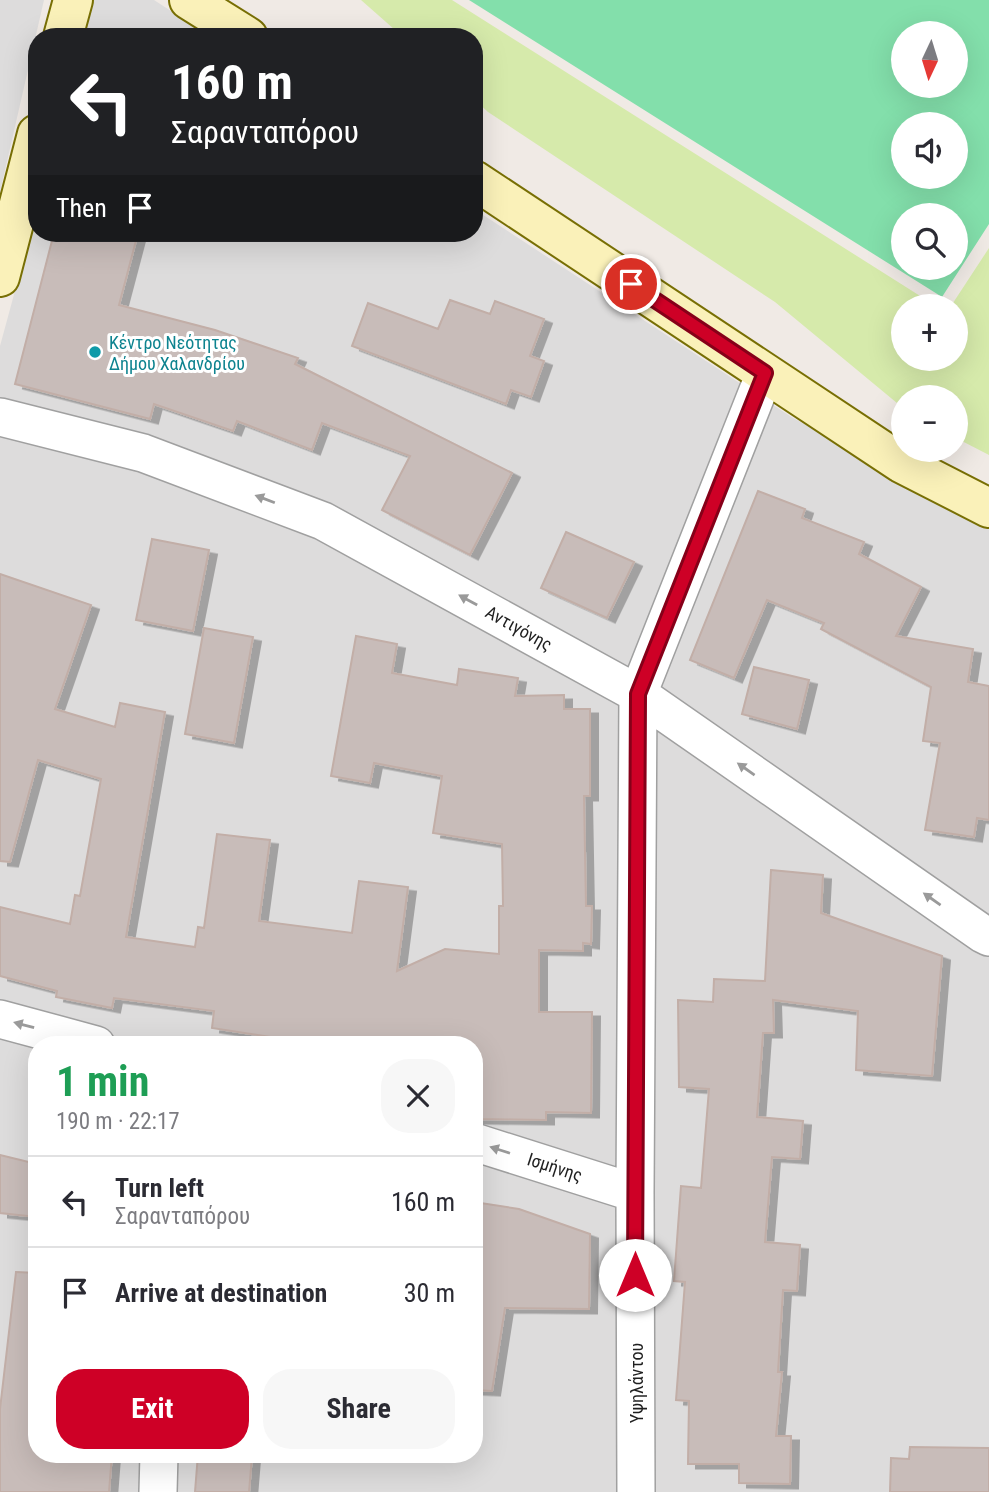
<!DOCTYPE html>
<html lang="en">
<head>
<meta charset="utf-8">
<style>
  :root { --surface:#fff; --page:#f7f7f7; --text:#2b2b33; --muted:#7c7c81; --line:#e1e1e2; --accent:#ce0026 }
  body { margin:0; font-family:"Roboto Condensed",sans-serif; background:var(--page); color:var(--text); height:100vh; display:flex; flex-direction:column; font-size:26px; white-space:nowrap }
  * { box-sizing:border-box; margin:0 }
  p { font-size:23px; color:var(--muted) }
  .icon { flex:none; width:38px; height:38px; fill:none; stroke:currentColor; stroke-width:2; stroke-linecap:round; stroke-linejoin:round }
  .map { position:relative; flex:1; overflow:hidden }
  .side { position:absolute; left:28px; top:1036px; width:455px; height:427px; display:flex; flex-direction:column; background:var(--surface); border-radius:28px; box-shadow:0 7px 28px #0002 }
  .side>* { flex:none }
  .guide { position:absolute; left:28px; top:28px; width:455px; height:214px; border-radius:28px; box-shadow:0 7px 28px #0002; background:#202124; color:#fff; overflow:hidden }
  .needle { width:46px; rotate:184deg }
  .buttons { position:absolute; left:891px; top:21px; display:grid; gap:14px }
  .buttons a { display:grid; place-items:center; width:77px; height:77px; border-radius:50%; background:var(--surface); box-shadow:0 7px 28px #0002; font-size:35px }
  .pin { position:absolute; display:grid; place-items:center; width:60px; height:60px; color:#fff; margin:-30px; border:4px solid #fff; border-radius:50%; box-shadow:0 2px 7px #0007 }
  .me { position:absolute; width:77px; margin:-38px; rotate:0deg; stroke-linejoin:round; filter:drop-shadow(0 0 5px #0008) }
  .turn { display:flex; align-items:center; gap:24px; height:147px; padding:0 28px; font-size:32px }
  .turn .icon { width:91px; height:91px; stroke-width:2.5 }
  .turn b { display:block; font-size:49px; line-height:60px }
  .then { display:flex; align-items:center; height:66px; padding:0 28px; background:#0003; gap:14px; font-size:26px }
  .round { display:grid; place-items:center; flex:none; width:74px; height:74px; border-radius:28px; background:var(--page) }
  .overview { display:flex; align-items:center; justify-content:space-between; height:119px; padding:0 28px }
  h1 { font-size:42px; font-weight:700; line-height:52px; color:#1e9e55 }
  .primary-button { display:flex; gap:14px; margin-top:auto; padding:14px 28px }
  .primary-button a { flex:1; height:80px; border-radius:28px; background:var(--accent); color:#fff; font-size:28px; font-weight:700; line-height:80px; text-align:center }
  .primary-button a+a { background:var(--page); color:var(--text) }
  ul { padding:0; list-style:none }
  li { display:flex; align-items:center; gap:21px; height:91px; padding:0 28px; border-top:2px solid var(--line) }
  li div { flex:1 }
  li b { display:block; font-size:26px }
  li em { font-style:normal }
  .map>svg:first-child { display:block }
  .residential { fill:#dddcdc; fill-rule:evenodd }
  .grass { fill:#d6eaab }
  .pitch { fill:#83dfab; fill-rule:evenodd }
  .building { fill:#c8bcb9; stroke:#c2aea7; stroke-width:2; filter:url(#shadow) }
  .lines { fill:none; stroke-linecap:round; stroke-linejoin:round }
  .street-casing { stroke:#a0a0a0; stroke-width:40 }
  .secondary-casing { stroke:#786f04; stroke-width:42 }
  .street { stroke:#fff; stroke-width:37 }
  .secondary { stroke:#faf1b9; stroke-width:38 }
  .oneway { fill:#9a9a9a }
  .route-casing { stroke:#860019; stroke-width:18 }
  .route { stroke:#ce0026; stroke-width:12 }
  .culture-dot { fill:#0f9aa8; stroke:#fff; stroke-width:2.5 }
  .labels { text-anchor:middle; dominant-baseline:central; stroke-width:6; stroke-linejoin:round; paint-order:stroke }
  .culture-label { font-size:18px; fill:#0d838f; stroke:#fff; text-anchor:start }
  .street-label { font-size:18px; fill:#1f1f1f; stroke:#fff }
</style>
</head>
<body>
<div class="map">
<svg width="989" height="1492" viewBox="0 0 989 1492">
  <defs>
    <filter id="shadow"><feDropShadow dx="8" dy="4.5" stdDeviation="0" flood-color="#0004"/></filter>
  </defs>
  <rect width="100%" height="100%" fill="#f0eae5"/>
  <!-- residential -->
  <path class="residential" d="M 0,0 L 44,0 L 0,192 Z
    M 93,0 L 154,0 L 211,37 L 83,37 Z
    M 474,209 L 793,418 L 989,521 L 989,1492 L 0,1492 L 0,346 L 37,210 L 37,233 L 474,233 ZM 37,1045 L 474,1045 L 474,1454 L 37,1454 Z"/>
  <!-- grass -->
  <path class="grass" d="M 361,0 L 452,0 L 936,306 L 903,306 L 903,359 L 956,359 L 956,306 L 951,306 L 989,248 L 989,455 L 956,438 L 956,397 L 903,397 L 903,408 L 775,302 L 488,112 L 474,99 L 474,37 L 403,37 Z"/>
  <!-- pitch -->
  <path class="pitch" d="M 469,0 L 989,0 L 989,224 L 942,297 ZM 903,33 L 956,33 L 956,86 L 903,86 ZM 903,124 L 956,124 L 956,177 L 903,177 ZM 903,215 L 956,215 L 956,268 L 903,268 Z"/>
  <!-- building -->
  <path class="building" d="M 54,233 L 138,233 L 119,305 L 215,330 L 298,358 L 295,364 L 512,473 L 470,555 L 382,510 L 410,456 L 322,423 L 312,450 L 237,421 L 233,431 L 154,404 L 150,419 L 15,384 Z
    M 450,300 L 490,314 L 495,301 L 544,319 L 530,356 L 544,361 L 531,397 L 511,390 L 506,404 L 352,346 L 368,303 L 438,329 Z
    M 758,491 L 805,509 L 802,518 L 864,542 L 859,554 L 921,587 L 896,636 L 973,649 L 968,682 L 989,686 L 989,820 L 977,818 L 974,837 L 925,830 L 940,743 L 923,741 L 931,687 L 821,629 L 824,623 L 767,600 L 734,678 L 690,660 Z
    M 566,532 L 634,562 L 607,618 L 541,588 Z
    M 152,539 L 209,550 L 193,631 L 136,620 Z
    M 0,574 L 91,605 L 55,709 L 115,727 L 120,703 L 165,712 L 126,937 L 195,947 L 198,927 L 204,928 L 217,834 L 270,840 L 259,921 L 352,933 L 359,881 L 408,887 L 397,971 L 445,949 L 499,954 L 499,906 L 503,906 L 502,844 L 433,833 L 442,776 L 374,763 L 370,783 L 331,776 L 356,636 L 397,644 L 392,673 L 457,685 L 459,669 L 518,678 L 515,696 L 564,695 L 564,709 L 590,709 L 590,796 L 584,796 L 586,906 L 592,906 L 591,944 L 583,943 L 583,951 L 539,950 L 539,1012 L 592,1012 L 591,1113 L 546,1112 L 546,1120 L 474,1119 L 474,1045 L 270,1045 L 271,1037 L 212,1028 L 214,1011 L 114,998 L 112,1008 L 56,997 L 57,991 L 0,976 L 0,907 L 70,924 L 75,895 L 80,896 L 101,779 L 38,760 L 10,862 L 0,861 Z
    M 204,628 L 253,637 L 234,743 L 185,734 Z
    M 754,667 L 809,680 L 797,729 L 742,714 Z
    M 771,870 L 823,875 L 821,913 L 942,956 L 932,1076 L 856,1070 L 858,1011 L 773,1000 L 774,1033 L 763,1033 L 757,1117 L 803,1121 L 800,1159 L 772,1157 L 765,1242 L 800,1245 L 797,1291 L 783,1290 L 778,1372 L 782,1372 L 776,1436 L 791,1436 L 790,1484 L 739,1483 L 739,1464 L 688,1464 L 689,1401 L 676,1400 L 685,1282 L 674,1281 L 681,1186 L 701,1188 L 709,1089 L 679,1087 L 678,1000 L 713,1002 L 714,979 L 765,981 Z
    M 0,1155 L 37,1164 L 37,1217 L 0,1213 Z
    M 474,1202 L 519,1209 L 590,1234 L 589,1309 L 505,1308 L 492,1391 L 474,1390 Z
    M 16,1272 L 37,1273 L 37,1454 L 112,1454 L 109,1492 L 0,1492 L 0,1409 Z
    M 910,1447 L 989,1448 L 989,1492 L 890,1492 L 891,1458 L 909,1459 Z
    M 198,1454 L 252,1456 L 249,1492 L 195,1492 Z"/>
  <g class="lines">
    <!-- street casing -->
    <g class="street-casing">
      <path id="street" d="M 0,417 L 143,453 L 323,521 L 638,694 L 983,934 L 989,937
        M 0,1019 L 96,1045
        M 474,1142 L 635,1193
        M 158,1492 L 159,1454
        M 636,1492 L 635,1193 L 638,694 L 765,373"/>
    </g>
    <!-- secondary casing -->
    <g class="secondary-casing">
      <path id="secondary" d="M 189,0 L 248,37
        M 63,37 L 73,0
        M 474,180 L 901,463 L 989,508
        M 0,277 L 37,134"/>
    </g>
    <!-- street -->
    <use href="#street" class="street"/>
    <!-- secondary -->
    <use href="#secondary" class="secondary"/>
  </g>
  <!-- one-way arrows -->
  <defs><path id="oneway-solid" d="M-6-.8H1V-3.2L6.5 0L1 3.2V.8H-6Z" transform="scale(1.75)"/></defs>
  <g class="oneway">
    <use href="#oneway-solid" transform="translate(265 499) rotate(-159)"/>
    <use href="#oneway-solid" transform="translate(468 600) rotate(-151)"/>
    <use href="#oneway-solid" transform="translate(746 769) rotate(-145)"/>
    <use href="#oneway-solid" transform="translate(932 899) rotate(-145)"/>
    <use href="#oneway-solid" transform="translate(24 1025) rotate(-165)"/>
    <use href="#oneway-solid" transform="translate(500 1150) rotate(-162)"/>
  </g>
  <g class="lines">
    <!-- route casing -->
    <g class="route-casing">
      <path id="route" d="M 631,284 L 765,373 L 638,694 L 635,1275"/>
    </g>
    <!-- route -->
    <use href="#route" class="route"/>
  </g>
  <!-- markers -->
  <circle class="culture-dot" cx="95" cy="352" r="7"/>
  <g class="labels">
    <!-- culture labels -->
    <g class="culture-label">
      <text x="109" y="342">Κέντρο Νεότητας<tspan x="109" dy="21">Δήμου Χαλανδρίου</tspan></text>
    </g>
    <!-- street labels -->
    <g class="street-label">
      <text transform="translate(519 628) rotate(29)">Αντιγόνης</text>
      <text transform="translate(555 1167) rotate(18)">Ισμήνης</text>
      <text transform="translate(636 1383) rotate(-90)">Υψηλάντου</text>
    </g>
  </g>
</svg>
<div class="buttons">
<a><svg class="needle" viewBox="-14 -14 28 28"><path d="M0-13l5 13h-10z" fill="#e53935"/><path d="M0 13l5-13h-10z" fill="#7c7c81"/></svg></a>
<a><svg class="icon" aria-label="sound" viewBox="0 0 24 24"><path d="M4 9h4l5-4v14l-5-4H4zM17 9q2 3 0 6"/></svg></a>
<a><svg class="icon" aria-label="search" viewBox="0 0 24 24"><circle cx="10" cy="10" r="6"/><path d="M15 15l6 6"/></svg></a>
<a>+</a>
<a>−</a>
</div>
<div class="pin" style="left:631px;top:284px;background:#d93025"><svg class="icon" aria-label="arrive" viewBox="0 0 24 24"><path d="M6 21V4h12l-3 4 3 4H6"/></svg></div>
<svg class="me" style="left:635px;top:1275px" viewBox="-20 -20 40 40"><circle r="19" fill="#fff"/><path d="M0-13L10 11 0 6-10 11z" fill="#ce0026"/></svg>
<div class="guide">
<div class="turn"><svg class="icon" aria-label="left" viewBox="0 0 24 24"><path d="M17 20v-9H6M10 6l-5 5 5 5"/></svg><div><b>160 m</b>Σαρανταπόρου</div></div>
<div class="then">Then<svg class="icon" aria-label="arrive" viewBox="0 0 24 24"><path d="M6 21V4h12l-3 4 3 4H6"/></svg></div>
</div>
<section class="side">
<div class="overview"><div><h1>1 min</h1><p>190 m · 22:17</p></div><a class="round"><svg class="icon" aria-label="close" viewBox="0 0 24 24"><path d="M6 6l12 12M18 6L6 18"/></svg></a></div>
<ul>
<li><svg class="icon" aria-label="left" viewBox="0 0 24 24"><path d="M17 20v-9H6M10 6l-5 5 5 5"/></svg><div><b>Turn left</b><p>Σαρανταπόρου</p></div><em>160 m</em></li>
<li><svg class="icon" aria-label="arrive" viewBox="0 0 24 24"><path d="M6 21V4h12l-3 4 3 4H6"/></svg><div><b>Arrive at destination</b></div><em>30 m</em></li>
</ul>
<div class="primary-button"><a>Exit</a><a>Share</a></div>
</section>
</div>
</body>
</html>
